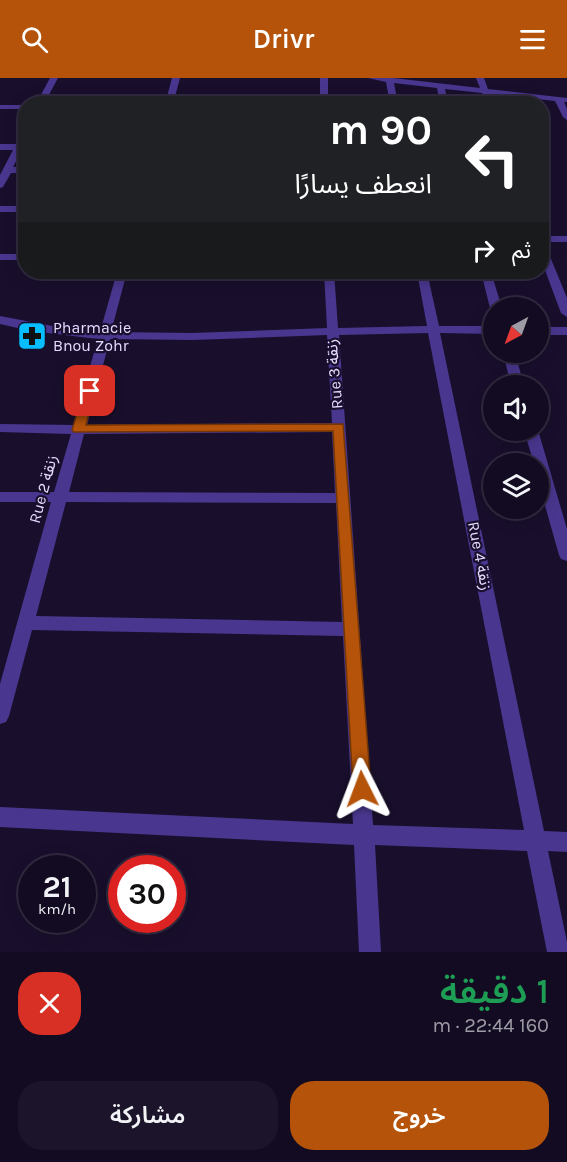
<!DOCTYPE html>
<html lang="ar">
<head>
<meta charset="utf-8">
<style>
  :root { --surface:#130b22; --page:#1c142a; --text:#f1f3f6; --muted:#9d9ba5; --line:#322b40; --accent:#b45309 }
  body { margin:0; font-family:Karla,"Noto Sans Arabic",sans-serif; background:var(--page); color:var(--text); direction:rtl; height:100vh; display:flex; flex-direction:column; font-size:22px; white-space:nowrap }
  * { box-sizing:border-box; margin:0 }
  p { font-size:20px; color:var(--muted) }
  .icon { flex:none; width:33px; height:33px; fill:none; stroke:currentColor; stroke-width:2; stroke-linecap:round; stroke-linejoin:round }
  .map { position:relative; height:874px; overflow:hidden; direction:ltr }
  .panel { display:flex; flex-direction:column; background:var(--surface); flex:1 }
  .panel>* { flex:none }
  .top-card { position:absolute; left:18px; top:18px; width:531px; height:183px; border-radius:24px; box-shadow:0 3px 15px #0003,0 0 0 2px var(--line); direction:rtl; background:#202124; color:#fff; overflow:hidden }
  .needle { width:39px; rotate:221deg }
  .fabs { position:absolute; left:483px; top:219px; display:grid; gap:12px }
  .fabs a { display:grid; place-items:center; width:66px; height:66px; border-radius:50%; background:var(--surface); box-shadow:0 3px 15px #0003,0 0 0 2px var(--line); font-size:30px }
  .speed { position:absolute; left:18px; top:777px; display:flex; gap:12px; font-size:30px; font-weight:700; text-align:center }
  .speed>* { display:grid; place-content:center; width:78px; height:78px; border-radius:50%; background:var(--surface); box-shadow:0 3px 15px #0003,0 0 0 2px var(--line); line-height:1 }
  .speed small { font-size:15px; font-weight:400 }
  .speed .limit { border:9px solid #d22; background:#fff; color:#111 }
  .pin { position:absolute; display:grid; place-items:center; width:51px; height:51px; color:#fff; margin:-26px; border-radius:12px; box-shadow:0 3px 9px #0006 }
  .me { position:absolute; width:66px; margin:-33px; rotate:357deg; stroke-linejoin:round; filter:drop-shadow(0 0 4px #0008) }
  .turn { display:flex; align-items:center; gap:21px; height:126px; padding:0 18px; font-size:27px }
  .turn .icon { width:78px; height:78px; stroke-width:2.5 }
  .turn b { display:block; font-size:42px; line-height:51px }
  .then { display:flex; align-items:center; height:57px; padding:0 18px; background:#0003; gap:12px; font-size:22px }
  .round { display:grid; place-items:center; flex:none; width:63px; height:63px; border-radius:24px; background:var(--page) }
  .headline { display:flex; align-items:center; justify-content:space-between; height:102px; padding:0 18px }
  h1 { font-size:36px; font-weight:600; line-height:45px; color:#1e9e55 }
  .button { display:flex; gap:12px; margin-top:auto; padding:12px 18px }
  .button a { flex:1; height:69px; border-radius:24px; background:var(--accent); color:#fff; font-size:24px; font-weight:600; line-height:69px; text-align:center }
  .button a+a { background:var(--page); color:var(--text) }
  header { display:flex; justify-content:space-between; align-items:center; height:78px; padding:0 18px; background:var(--accent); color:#fff; font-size:27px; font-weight:600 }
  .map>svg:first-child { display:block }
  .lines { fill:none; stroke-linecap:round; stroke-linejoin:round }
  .minor { fill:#49378f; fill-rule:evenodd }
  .route { fill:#b45309; stroke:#753606; stroke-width:1.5 }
  .labels { text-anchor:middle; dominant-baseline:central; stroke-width:4.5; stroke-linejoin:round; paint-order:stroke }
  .poi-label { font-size:16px; fill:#e5dbff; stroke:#190f2d; text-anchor:start }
  .street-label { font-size:16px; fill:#e5dbff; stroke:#190f2d }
</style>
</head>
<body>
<header><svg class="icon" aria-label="menu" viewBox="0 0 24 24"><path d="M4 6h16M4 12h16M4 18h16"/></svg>Drivr<svg class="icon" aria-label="search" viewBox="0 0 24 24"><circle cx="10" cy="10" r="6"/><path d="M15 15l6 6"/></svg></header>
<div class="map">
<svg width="567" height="874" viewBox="0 0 567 874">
  <rect width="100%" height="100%" fill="#190f2d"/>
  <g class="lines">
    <!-- minor -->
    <path class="minor" d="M 50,0 L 58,0 L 44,26 L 36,26 Z
      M 172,0 L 180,0 L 173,26 L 165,26 Z
      M 320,0 L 328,0 L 328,26 L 320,26 Z
      M 368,0 L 393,0 L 480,10 L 476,0 L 484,0 L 488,11 L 567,20 L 567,24 L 564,24 L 567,31 L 567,42 L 563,39 L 555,23 L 490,16 L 494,26 L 486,26 L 482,15 L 445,11 L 448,26 L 440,26 L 437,10 L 394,5 L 398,26 L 390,26 L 386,4 Z
      M 0,27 L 26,27 L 26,31 L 0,31 Z
      M 26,52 L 26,64 L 13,89 L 26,89 L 26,95 L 11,95 L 3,109 L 0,110 L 0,97 L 13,72 L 0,72 L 0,66 L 16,66 Z
      M 0,128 L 26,128 L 26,134 L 0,134 Z
      M 542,158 L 567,158 L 567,164 L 542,164 Z
      M 542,168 L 547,171 L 567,220 L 567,239 L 561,235 L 542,184 Z
      M 0,176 L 26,176 L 26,182 L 0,182 Z
      M 117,194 L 127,194 L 111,254 L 192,255 L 327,250 L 324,194 L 334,194 L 338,250 L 427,248 L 417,194 L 427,194 L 439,248 L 494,248 L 494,256 L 440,255 L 544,753 L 567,754 L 567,774 L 548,773 L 567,864 L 567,874 L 547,874 L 527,773 L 375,767 L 381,874 L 359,874 L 354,767 L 0,749 L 0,729 L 353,746 L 343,558 L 32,552 L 9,638 L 6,644 L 0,646 L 0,606 L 51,424 L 0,424 L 0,414 L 54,414 L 71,356 L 0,354 L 0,346 L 73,347 L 98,261 L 31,253 L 0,246 L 0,238 L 63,250 L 100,254 ZM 428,255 L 524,752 L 373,747 L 339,257 ZM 327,257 L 332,345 L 87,347 L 110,261 L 192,262 ZM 332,354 L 335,415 L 69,414 L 84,356 ZM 66,424 L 336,425 L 342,544 L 36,538 Z
      M 481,194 L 491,194 L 502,230 L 494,230 L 494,233 L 490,230 Z
      M 538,249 L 567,249 L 567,257 L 538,257 Z
      M 503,274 L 515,274 L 524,308 L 511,308 Z
      M 524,352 L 538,352 L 567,451 L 567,483 L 561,481 L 559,477 L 538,403 L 538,386 L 534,386 Z"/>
  </g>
  <!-- route -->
  <path class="route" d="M 90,309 L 95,313 L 86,347 L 343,346 L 371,711 L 368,717 L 362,720 L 355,717 L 353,711 L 333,353 L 74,354 L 72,352 L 84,313 Z"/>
  <!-- icons -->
  <defs>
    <g id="pharmacy-square" transform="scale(1.5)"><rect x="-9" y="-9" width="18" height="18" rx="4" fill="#07beff" stroke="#190f2d"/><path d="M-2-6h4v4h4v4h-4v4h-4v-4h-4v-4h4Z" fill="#111"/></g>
  </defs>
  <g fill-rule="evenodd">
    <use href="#pharmacy-square" x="32" y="258"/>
  </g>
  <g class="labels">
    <!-- poi labels -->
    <g class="poi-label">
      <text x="53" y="249">Pharmacie<tspan x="53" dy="18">Bnou Zohr</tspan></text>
    </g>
    <!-- street labels -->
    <g class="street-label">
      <text transform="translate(334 296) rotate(-95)">Rue 3 زنقة</text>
      <text transform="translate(43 411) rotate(-75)">Rue 2 زنقة</text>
      <text transform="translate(480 478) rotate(79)">Rue 4 زنقة</text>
    </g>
  </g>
</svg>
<div class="fabs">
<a><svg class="needle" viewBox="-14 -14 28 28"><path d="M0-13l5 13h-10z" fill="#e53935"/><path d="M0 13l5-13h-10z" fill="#9d9ba5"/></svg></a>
<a><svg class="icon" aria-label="sound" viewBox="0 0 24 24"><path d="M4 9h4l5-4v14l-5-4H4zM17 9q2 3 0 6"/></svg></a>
<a><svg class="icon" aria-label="layers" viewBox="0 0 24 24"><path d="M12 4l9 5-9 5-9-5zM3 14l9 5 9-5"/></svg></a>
</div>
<div class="speed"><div>21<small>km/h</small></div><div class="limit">30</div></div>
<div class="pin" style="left:90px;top:313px;background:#d93025"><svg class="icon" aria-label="arrive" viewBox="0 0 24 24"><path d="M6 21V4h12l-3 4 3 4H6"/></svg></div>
<svg class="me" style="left:362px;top:711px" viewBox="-20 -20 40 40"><path d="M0-17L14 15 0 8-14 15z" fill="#b45309" stroke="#fff" stroke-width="4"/></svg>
<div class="top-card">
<div class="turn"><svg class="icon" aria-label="left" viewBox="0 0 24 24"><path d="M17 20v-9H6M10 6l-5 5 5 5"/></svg><div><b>90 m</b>انعطف يسارًا</div></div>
<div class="then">ثم<svg class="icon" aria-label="right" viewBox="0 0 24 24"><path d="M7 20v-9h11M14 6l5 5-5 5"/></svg></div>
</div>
</div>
<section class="panel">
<div class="headline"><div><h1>1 دقيقة</h1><p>160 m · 22:44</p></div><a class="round" style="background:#d93025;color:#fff"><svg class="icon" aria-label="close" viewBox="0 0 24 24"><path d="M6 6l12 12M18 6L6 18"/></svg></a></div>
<div class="button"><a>خروج</a><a>مشاركة</a></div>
</section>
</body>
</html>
